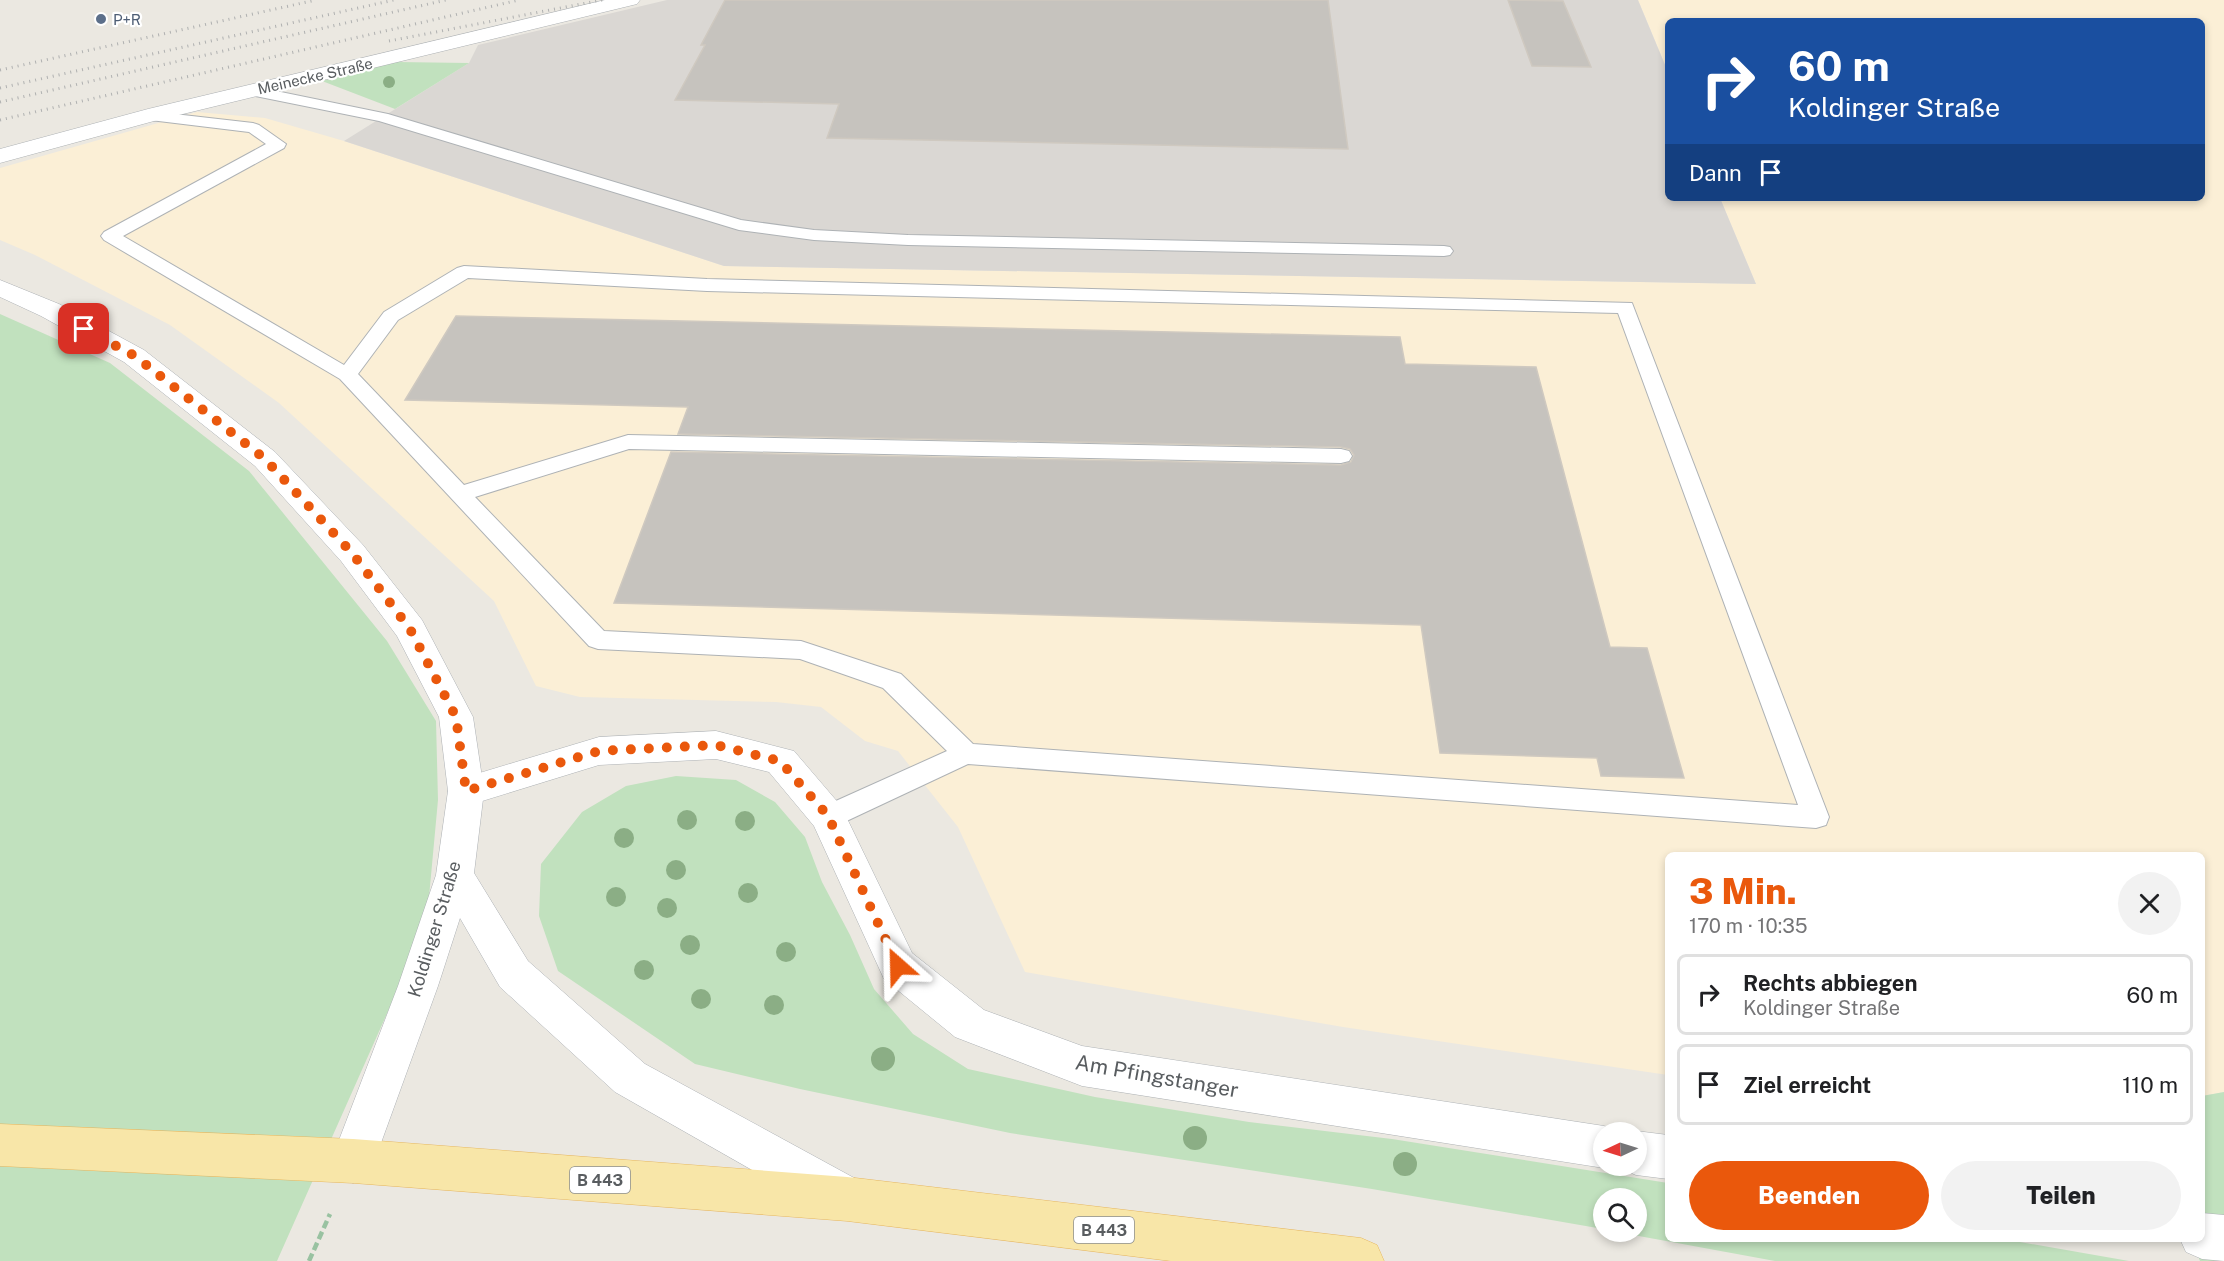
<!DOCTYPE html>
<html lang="de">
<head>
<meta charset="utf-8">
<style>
  :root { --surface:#fff; --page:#f2f2f2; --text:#202124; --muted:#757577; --line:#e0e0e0; --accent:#ea580c }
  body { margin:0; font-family:"Public Sans",sans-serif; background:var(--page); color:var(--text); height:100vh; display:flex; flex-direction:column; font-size:22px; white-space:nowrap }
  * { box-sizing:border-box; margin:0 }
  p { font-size:20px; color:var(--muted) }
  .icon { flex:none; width:33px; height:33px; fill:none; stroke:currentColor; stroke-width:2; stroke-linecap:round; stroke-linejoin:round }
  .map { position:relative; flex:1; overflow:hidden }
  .side { position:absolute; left:1665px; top:852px; width:540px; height:390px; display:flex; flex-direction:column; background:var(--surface); border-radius:9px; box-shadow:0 3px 9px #0003 }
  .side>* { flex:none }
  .hud { position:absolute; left:1665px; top:18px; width:540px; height:183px; border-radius:9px; box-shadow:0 3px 9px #0003; background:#1a4fa0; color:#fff; overflow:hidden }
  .needle { width:39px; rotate:266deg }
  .controls { position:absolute; left:1593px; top:1122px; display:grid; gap:12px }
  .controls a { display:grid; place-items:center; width:54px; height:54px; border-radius:50%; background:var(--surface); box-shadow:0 3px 9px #0003; font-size:30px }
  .pin { position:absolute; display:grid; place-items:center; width:51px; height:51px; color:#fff; margin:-26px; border-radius:12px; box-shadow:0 3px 9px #0006 }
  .me { position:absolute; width:66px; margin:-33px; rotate:335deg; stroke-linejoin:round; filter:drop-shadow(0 0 4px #0008) }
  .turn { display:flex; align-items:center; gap:21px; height:126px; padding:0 24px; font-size:27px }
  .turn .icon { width:78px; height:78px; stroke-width:2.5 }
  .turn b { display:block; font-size:42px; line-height:51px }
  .then { display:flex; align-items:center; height:57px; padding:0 24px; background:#0003; gap:12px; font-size:22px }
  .round { display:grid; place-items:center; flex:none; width:63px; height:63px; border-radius:32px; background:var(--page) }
  .headline { display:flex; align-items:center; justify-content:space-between; height:102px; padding:0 24px }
  h1 { font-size:36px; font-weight:800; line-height:45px; color:var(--accent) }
  .cta { display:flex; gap:12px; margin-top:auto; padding:12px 24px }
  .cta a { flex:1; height:69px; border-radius:36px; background:var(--accent); color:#fff; font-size:24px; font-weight:800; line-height:69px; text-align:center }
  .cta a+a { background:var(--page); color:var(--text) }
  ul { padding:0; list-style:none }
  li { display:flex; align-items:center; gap:18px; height:81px; margin:0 12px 9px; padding:0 12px; border:3px solid var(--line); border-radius:9px }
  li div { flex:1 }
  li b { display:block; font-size:22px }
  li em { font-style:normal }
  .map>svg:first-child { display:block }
  .commercial { fill:#fbefd6 }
  .industrial { fill:#dad7d3 }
  .green { fill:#c1e1be }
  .building { fill:#c6c3be; stroke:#cfc9c0; stroke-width:1.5 }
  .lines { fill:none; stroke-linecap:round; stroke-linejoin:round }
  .lane-casing { stroke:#aeb2b5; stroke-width:2 }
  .street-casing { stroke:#aeb2b5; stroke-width:1 }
  .secondary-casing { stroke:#adb1b5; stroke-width:1 }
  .primary-casing { stroke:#e6b65f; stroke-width:1 }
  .path { stroke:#99c2a1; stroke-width:4.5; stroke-dasharray:8 4; stroke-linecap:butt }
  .lane { fill:#fff; fill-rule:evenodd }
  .street { fill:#fff; fill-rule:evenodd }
  .secondary { fill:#fff; fill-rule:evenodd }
  .primary { fill:#f8e6a8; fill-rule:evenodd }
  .rail { stroke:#afb0b0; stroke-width:3; stroke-dasharray:1 5; stroke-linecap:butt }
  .tree { fill:#8bae85 }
  .route { stroke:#ea580c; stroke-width:10; stroke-dasharray:0 18 }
  .service-dot { fill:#5c6f8a; stroke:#fff; stroke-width:2 }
  .labels { text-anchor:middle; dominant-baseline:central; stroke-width:4.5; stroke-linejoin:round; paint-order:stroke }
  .far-service-label { font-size:15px; fill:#4e5e75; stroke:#fff; text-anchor:start }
  .far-street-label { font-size:15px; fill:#595d60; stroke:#fff }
  .shield { fill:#fff; stroke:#8b8e90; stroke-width:1.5 }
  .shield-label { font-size:16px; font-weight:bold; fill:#595d60 }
  .street-label { font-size:18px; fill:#595d60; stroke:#fff }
  .near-street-label { font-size:21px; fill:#595d60; stroke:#fff }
</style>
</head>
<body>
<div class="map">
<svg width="2224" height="1261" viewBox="0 0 2224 1261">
  <rect width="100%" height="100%" fill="#ebe8e1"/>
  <!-- commercial -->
  <path class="commercial" d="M 1638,0 L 2224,0 L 2224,1092 L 2202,1096 L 2202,855 L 1668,855 L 1668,1075 L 1343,1027 L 1025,972 L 958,827 L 898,751 L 865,741 L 821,707 L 776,702 L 580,697 L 536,686 L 494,601 L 279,403 L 170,325 L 35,255 L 0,240 L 0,168 L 197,112 L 265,118 L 344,141 L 724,266 L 1756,284 L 1720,198 L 2202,198 L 2202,21 L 1668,21 L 1668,72 Z"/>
  <!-- industrial -->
  <path class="industrial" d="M 667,0 L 1638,0 L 1668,72 L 1668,198 L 1720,198 L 1756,284 L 724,266 L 344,141 L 469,63 L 478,45 Z"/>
  <!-- green -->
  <path class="green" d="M 396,62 L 469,63 L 395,109 L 322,81 Z
    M 0,314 L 110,363 L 249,471 L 387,641 L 436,721 L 438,800 L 429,897 L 411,954 L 389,1009 L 277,1261 L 0,1261 Z
    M 676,776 L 736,780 L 775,802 L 805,837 L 822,882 L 850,935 L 874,989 L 913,1034 L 968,1069 L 1095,1097 L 1249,1122 L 1392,1139 L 1668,1183 L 1668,1239 L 2003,1239 L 2129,1261 L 1775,1261 L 1617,1232 L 1636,1232 L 1636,1198 L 1604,1198 L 1603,1229 L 1372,1189 L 1010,1133 L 800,1089 L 695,1064 L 558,971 L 539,916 L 541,864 L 582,812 L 626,786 Z
    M 2224,1092 L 2224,1261 L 2200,1261 L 2191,1239 L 2202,1239 L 2202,1096 Z"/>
  <!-- building -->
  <path class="building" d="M 725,0 L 1328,0 L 1348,149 L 827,138 L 839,104 L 675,100 L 705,45 L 701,45 Z
    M 1508,0 L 1563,1 L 1591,67 L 1532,66 Z
    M 456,316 L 1400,337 L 1405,364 L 1536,367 L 1610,647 L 1647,648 L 1684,778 L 1601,776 L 1597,758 L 1440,753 L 1421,625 L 614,603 L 671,452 L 1341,465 L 1351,462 L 1354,455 L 1350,449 L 1341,447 L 678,434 L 688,407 L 405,400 Z"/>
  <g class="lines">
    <!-- lane casing -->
    <g class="lane-casing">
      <path id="lane" d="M 251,86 L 388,114 L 741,220 L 814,230 L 908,235 L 1444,246 L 1450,247 L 1453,251 L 1450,255 L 1444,256 L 908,245 L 814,240 L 739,230 L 379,121 L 245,94 L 243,91 Z
        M 148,111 L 253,123 L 259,125 L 286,144 L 284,148 L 123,236 L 344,365 L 384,312 L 457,268 L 464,266 L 707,279 L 1632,303 L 1829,817 L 1826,825 L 1816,828 L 968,764 L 838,825 L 828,828 L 818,825 L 815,817 L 818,809 L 947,751 L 883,688 L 800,659 L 598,649 L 589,646 L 340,379 L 104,240 L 101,236 L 104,232 L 266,144 L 249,132 L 142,119 L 140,116 L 142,113 ZM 468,278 L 707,291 L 1618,313 L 1798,805 L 973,744 L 901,674 L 801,641 L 604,631 L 475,497 L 629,449 L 1341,463 L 1349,461 L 1352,456 L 1349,451 L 1341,449 L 628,435 L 464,485 L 358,374 L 398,320 Z"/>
    </g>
    <!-- street casing -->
    <g class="street-casing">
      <path id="street" d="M 605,0 L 640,0 L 637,4 L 154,121 L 0,163 L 0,149 L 148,109 Z
        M 716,731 L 794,751 L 841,806 L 912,953 L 984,1010 L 1082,1046 L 1604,1126 L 1620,1132 L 1604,1132 L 1604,1166 L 1611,1166 L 1604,1168 L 1082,1086 L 955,1037 L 884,979 L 814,826 L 769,772 L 716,759 L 599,765 L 466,806 L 453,801 L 448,791 L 453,781 L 599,737 Z
        M 1636,1131 L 1668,1135 L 1668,1179 L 1636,1175 L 1620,1168 L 1619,1166 L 1636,1166 L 1636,1132 L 1633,1132 Z
        M 2202,1213 L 2224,1215 L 2224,1261 L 2202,1259 L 2186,1252 L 2180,1239 L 2202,1239 Z"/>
    </g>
    <!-- secondary casing -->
    <g class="secondary-casing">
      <path id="secondary" d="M 0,280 L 59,304 L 144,350 L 275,452 L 363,545 L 422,620 L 473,717 L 484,791 L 474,873 L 528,961 L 645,1064 L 856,1179 L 862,1195 L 856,1211 L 840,1217 L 824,1211 L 615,1092 L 500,987 L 460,918 L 438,986 L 369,1176 L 353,1183 L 337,1176 L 331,1161 L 398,986 L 436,875 L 448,791 L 439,717 L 397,636 L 341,561 L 255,466 L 124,362 L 41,316 L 0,297 Z"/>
    </g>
    <!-- primary casing -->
    <g class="primary-casing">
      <path id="primary" d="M 0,1124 L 353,1139 L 847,1177 L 1361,1238 L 1377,1245 L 1384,1261 L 1171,1261 L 847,1221 L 353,1183 L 0,1166 Z"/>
    </g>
    <!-- path -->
    <path class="path" d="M 309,1261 L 330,1214"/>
    <!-- lane -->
    <use href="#lane" class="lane"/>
    <!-- street -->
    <use href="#street" class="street"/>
    <!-- secondary -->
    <use href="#secondary" class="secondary"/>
    <!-- primary -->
    <use href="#primary" class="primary"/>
    <!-- rail -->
    <path class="rail" d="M 389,41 L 602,0
      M 0,70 L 316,0
      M 0,88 L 394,0
      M 0,102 L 446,0
      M 0,120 L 519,0"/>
  </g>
  <!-- trees -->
  <g class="tree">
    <circle cx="389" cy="82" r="6"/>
    <circle cx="687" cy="820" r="10"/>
    <circle cx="745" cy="821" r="10"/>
    <circle cx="624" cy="838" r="10"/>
    <circle cx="676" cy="870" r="10"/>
    <circle cx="748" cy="893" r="10"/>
    <circle cx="616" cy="897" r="10"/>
    <circle cx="667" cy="908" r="10"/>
    <circle cx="690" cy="945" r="10"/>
    <circle cx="786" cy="952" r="10"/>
    <circle cx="644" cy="970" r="10"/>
    <circle cx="701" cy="999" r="10"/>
    <circle cx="774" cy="1005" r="10"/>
    <circle cx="883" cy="1059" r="12"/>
    <circle cx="1195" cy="1138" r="12"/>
    <circle cx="1405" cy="1164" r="12"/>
  </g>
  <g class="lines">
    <!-- route -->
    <path class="route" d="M 84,329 L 135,356 L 265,459 L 352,553 L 410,629 L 456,717 L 466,791 L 599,751 L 716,745 L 780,761 L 828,816 L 898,966"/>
  </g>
  <!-- markers -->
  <circle class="service-dot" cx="101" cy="19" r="6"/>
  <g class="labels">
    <!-- far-service labels -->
    <g class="far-service-label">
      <text x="113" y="19">P+R</text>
    </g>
    <!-- far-street labels -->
    <g class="far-street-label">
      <text transform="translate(315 76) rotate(-13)">Meinecke Straße</text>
    </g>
    <!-- shield labels -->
    <g class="shield">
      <rect x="570" y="1167" width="60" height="26" rx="4.5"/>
      <rect x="1074" y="1217" width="60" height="26" rx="4.5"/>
    </g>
    <g class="shield-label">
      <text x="600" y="1180">B 443</text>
      <text x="1104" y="1230">B 443</text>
    </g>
    <!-- street labels -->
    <g class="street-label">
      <text transform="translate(434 929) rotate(-73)">Koldinger Straße</text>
    </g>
    <!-- near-street labels -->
    <g class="near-street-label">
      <text transform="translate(1157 1076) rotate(10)">Am Pfingstanger</text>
    </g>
  </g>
</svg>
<div class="controls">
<a><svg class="needle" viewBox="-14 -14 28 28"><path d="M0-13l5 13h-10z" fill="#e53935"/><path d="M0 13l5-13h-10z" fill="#757577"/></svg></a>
<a><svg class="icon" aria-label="search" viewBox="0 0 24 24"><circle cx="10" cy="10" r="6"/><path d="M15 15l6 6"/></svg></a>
</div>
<div class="pin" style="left:84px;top:329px;background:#d93025"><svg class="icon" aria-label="arrive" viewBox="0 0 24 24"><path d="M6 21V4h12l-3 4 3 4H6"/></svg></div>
<svg class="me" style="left:898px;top:966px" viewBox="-20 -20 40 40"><path d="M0-17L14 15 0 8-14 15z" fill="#ea580c" stroke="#fff" stroke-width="4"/></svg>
<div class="hud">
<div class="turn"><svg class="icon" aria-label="right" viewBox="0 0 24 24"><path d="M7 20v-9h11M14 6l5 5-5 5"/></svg><div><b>60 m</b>Koldinger Straße</div></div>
<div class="then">Dann<svg class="icon" aria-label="arrive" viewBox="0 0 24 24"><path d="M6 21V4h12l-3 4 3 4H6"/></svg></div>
</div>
<section class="side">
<div class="headline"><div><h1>3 Min.</h1><p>170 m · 10:35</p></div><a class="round"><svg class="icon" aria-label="close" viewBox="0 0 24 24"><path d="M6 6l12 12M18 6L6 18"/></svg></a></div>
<ul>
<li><svg class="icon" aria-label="right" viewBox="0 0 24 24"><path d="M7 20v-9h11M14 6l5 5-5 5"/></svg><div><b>Rechts abbiegen</b><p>Koldinger Straße</p></div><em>60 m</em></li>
<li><svg class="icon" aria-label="arrive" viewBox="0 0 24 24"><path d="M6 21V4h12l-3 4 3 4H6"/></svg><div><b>Ziel erreicht</b></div><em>110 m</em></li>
</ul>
<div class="cta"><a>Beenden</a><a>Teilen</a></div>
</section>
</div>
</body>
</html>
